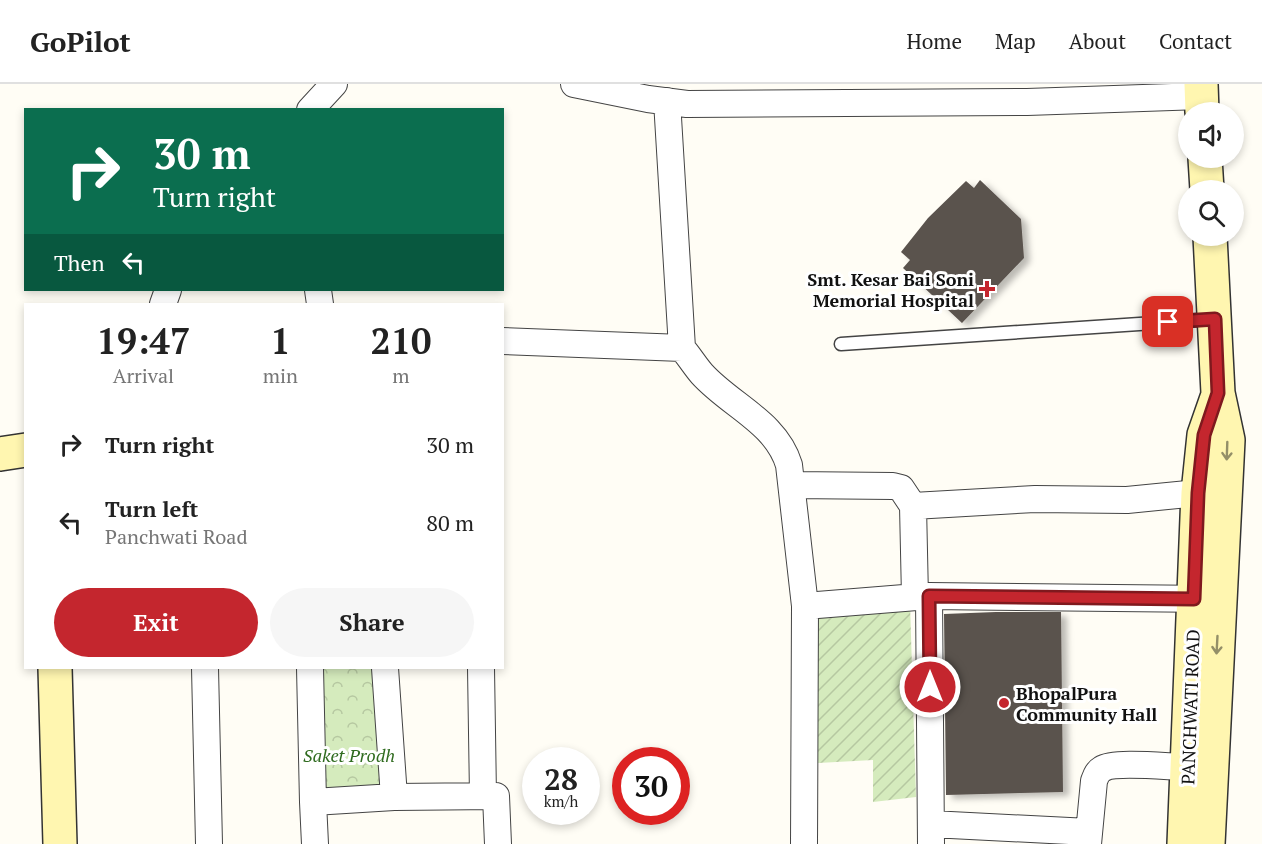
<!DOCTYPE html>
<html lang="en">
<head>
<meta charset="utf-8">
<style>
  :root { --surface:#fff; --page:#f6f6f6; --text:#222; --muted:#767676; --line:#e0e0e0; --accent:#c4262e }
  body { margin:0; font-family:"PT Serif",serif; background:var(--page); color:var(--text); height:100vh; display:flex; flex-direction:column; font-size:22px; white-space:nowrap }
  * { box-sizing:border-box; margin:0 }
  p { font-size:20px; color:var(--muted) }
  .icon { flex:none; width:33px; height:33px; fill:none; stroke:currentColor; stroke-width:2; stroke-linecap:round; stroke-linejoin:round }
  .map { position:relative; flex:1; overflow:hidden }
  .details { position:absolute; left:24px; top:219px; width:480px; height:366px; display:flex; flex-direction:column; background:var(--surface); border-radius:0px; box-shadow:0 3px 9px #0003 }
  .details>* { flex:none }
  .hud { position:absolute; left:24px; top:24px; width:480px; height:183px; border-radius:0px; box-shadow:0 3px 9px #0003; background:#0b6e4f; color:#fff; overflow:hidden }
  .fabs { position:absolute; left:1178px; top:18px; display:grid; gap:12px }
  .fabs a { display:grid; place-items:center; width:66px; height:66px; border-radius:50%; background:var(--surface); box-shadow:0 3px 9px #0003; font-size:30px }
  .speed { position:absolute; left:522px; top:663px; display:flex; gap:12px; font-size:30px; font-weight:700; text-align:center }
  .speed>* { display:grid; place-content:center; width:78px; height:78px; border-radius:50%; background:var(--surface); box-shadow:0 3px 9px #0003; line-height:1 }
  .speed small { font-size:15px; font-weight:400 }
  .speed .limit { border:9px solid #d22; background:#fff; color:#111 }
  .pin { position:absolute; display:grid; place-items:center; width:51px; height:51px; color:#fff; margin:-26px; border-radius:12px; box-shadow:0 3px 9px #0006 }
  .me { position:absolute; width:66px; margin:-33px; rotate:0deg; stroke-linejoin:round; filter:drop-shadow(0 0 4px #0008) }
  .turn { display:flex; align-items:center; gap:21px; height:126px; padding:0 30px; font-size:27px }
  .turn .icon { width:78px; height:78px; stroke-width:2.5 }
  .turn b { display:block; font-size:42px; line-height:51px }
  .then { display:flex; align-items:center; height:57px; padding:0 30px; background:#0003; gap:12px; font-size:22px }
  .eta { display:flex; justify-content:space-evenly; align-items:center; height:102px; text-align:center }
  .eta b { font-size:36px; font-weight:700; line-height:42px }
  .action { display:flex; gap:12px; margin-top:auto; padding:12px 30px }
  .action a { flex:1; height:69px; border-radius:36px; background:var(--accent); color:#fff; font-size:24px; font-weight:700; line-height:69px; text-align:center }
  .action a+a { background:var(--page); color:var(--text) }
  ul { padding:0; list-style:none }
  li { display:flex; align-items:center; gap:18px; height:78px; padding:0 30px }
  li div { flex:1 }
  li b { display:block; font-size:22px }
  li em { font-style:normal }
  header { display:flex; align-items:center; gap:36px; box-sizing:border-box; height:84px; padding:0 30px; background:var(--surface); border-bottom:2px solid var(--line) }
  header strong { font-size:28px }
  nav { display:flex; gap:33px; margin-inline-start:auto; font-size:21px }
  .map>svg:first-child { display:block }
  .park { fill:url(#park-crowns) }
  .garden { fill:url(#garden-furrows) }
  .building { fill:#5a524d; filter:url(#shadow) }
  .lines { fill:none; stroke-linecap:round; stroke-linejoin:round }
  .lane-casing { stroke:#444; stroke-width:15 }
  .street-casing { stroke:#444; stroke-width:28 }
  .secondary-casing { stroke:#333; stroke-width:36 }
  .lane { stroke:#fff; stroke-width:12 }
  .street { stroke:#fff; stroke-width:26 }
  .secondary { stroke:#fff6b0; stroke-width:33 }
  .oneway { stroke:#948f68 }
  .route-casing { stroke:#7f191e; stroke-width:15 }
  .route { stroke:#c4262e; stroke-width:10 }
  .poi-dot { fill:#c4262e; stroke:#fff; stroke-width:2 }
  .labels { text-anchor:middle; dominant-baseline:central; stroke-width:6; stroke-linejoin:round; paint-order:stroke }
  .poi-label { font-size:18px; font-weight:bold; fill:#111; stroke:#fff; text-anchor:end }
  .street-label { font-size:18px; fill:#111; stroke:#fff }
  .park-label { font-size:18px; font-style:italic; fill:#2f6b1f; stroke:#fff }
</style>
</head>
<body>
<header>
<strong>GoPilot</strong>
<nav><a>Home</a><a>Map</a><a>About</a><a>Contact</a></nav>
</header>
<div class="map">
<svg width="1262" height="760" viewBox="0 0 1262 760">
  <defs>
    <pattern id="park-crowns" width="20" height="18" patternUnits="userSpaceOnUse" patternTransform="scale(1.5)"><rect width="20" height="18" fill="#d5ebbd"/><path d="M2 6a3 3 0 1 1 6 0M12 15a3 3 0 1 1 6 0" fill="none" stroke="#b6c8a1"/></pattern>
    <pattern id="garden-furrows" width="10" height="10" patternUnits="userSpaceOnUse" patternTransform="scale(1.5)"><rect width="10" height="10" fill="#d5ebbd"/><path d="M-1 1l2-2M0 10L10 0M9 11l2-2" fill="none" stroke="#b6c8a1"/></pattern>
    <filter id="shadow"><feDropShadow dx="6" dy="4" stdDeviation="3" flood-color="#0004"/></filter>
  </defs>
  <rect width="100%" height="100%" fill="#fffdf5"/>
  <!-- park -->
  <path class="park" d="M 317,584 L 414,584 L 374,585 L 381,708 L 319,710 Z"/>
  <!-- garden -->
  <path class="garden" d="M 910,519 L 916,713 L 873,718 L 873,676 L 818,679 L 815,526 Z"/>
  <!-- building -->
  <path class="building" d="M 980,96 L 1021,135 L 1024,174 L 962,239 L 903,184 L 910,176 L 901,168 L 928,134 L 966,97 L 974,104 Z
    M 996,528 L 1061,528 L 1063,708 L 946,711 L 944,530 Z"/>
  <g class="lines">
    <!-- lane casing -->
    <g class="lane-casing">
      <path id="lane" d="M 841,260 L 1214,235"/>
    </g>
    <!-- street casing -->
    <g class="street-casing">
      <path id="street" d="M 574,0 L 648,15 L 687,20 L 1027,18 L 1201,12
        M 667,17 L 682,264 C 689,272 695,282 702,290 C 731,322 776,338 789,381 L 805,522 L 804,760
        M 310,26 L 334,0
        M 318,206 L 320,220
        M 163,220 L 168,206
        M 502,257 L 682,264
        M 792,401 L 893,402 L 901,404 L 913,422
        M 929,512 L 931,760
        M 915,513 L 913,422 L 1035,415 L 1127,416 L 1198,409
        M 805,522 L 929,512 L 1213,515
        M 205,584 L 209,760
        M 310,584 L 313,718
        M 481,584 L 483,712
        M 394,713 L 496,712 L 498,760
        M 931,740 L 1089,748
        M 315,760 L 313,718 L 394,713 L 385,584
        M 1088,760 L 1094,697 C 1096,692 1097,688 1102,685 C 1114,677 1170,683 1188,683"/>
    </g>
    <!-- secondary casing -->
    <g class="secondary-casing">
      <path id="secondary" d="M 1201,0 L 1202,28
        M 1205,74 L 1207,106
        M 0,370 L 26,366
        M 55,584 L 60,760
        M 1184,760 L 1198,409 L 1204,351 L 1218,311
        M 1208,760 L 1228,356 L 1218,309 L 1210,152"/>
    </g>
    <!-- lane -->
    <use href="#lane" class="lane"/>
    <!-- street -->
    <use href="#street" class="street"/>
    <!-- secondary -->
    <use href="#secondary" class="secondary"/>
  </g>
  <!-- one-way arrows -->
  <defs><path id="oneway-shaft" d="M-6 0H5M1.5-3L5.5 0L1.5 3" fill="none" stroke-width="1.6" stroke-linecap="round" stroke-linejoin="round" transform="scale(1.5)"/></defs>
  <g class="oneway">
    <use href="#oneway-shaft" transform="translate(1227 367) rotate(92)"/>
    <use href="#oneway-shaft" transform="translate(1217 561) rotate(93)"/>
  </g>
  <g class="lines">
    <!-- route casing -->
    <g class="route-casing">
      <path id="route" d="M 930,603 L 929,512 L 1194,515 L 1198,409 L 1204,351 L 1218,309 L 1215,235 L 1168,238"/>
    </g>
    <!-- route -->
    <use href="#route" class="route"/>
  </g>
  <!-- markers -->
  <g class="poi-dot">
    <path d="M984 196h6v6h6v6h-6v6h-6v-6h-6v-6h6z"/>
    <circle cx="1004" cy="619" r="6"/>
  </g>
  <g class="labels">
    <!-- poi labels -->
    <g class="poi-label">
      <text x="974" y="195">Smt. Kesar Bai Soni<tspan x="974" dy="21">Memorial Hospital</tspan></text>
      <text x="1016" y="609" text-anchor="start">BhopalPura<tspan x="1016" dy="21">Community Hall</tspan></text>
    </g>
    <!-- street labels -->
    <g class="street-label">
      <text transform="translate(1190 623) rotate(-88)">PANCHWATI ROAD</text>
    </g>
    <!-- park labels -->
    <g class="park-label">
      <text x="349" y="671">Saket Prodh</text>
    </g>
  </g>
</svg>
<div class="fabs">
<a><svg class="icon" aria-label="sound" viewBox="0 0 24 24"><path d="M4 9h4l5-4v14l-5-4H4zM17 9q2 3 0 6"/></svg></a>
<a><svg class="icon" aria-label="search" viewBox="0 0 24 24"><circle cx="10" cy="10" r="6"/><path d="M15 15l6 6"/></svg></a>
</div>
<div class="speed"><div>28<small>km/h</small></div><div class="limit">30</div></div>
<div class="pin" style="left:1168px;top:238px;background:#d93025"><svg class="icon" aria-label="arrive" viewBox="0 0 24 24"><path d="M6 21V4h12l-3 4 3 4H6"/></svg></div>
<svg class="me" style="left:930px;top:603px" viewBox="-20 -20 40 40"><circle r="17" fill="#c4262e" stroke="#fff" stroke-width="3"/><path d="M0-11L8 9 0 5-8 9z" fill="#fff"/></svg>
<div class="hud">
<div class="turn"><svg class="icon" aria-label="right" viewBox="0 0 24 24"><path d="M7 20v-9h11M14 6l5 5-5 5"/></svg><div><b>30 m</b>Turn right</div></div>
<div class="then">Then<svg class="icon" aria-label="left" viewBox="0 0 24 24"><path d="M17 20v-9H6M10 6l-5 5 5 5"/></svg></div>
</div>
<section class="details">
<div class="eta">
<div><b>19:47</b><p>Arrival</p></div>
<div><b>1</b><p>min</p></div>
<div><b>210</b><p>m</p></div>
</div>
<ul>
<li><svg class="icon" aria-label="right" viewBox="0 0 24 24"><path d="M7 20v-9h11M14 6l5 5-5 5"/></svg><div><b>Turn right</b></div><em>30 m</em></li>
<li><svg class="icon" aria-label="left" viewBox="0 0 24 24"><path d="M17 20v-9H6M10 6l-5 5 5 5"/></svg><div><b>Turn left</b><p>Panchwati Road</p></div><em>80 m</em></li>
</ul>
<div class="action"><a>Exit</a><a>Share</a></div>
</section>
</div>
</body>
</html>
